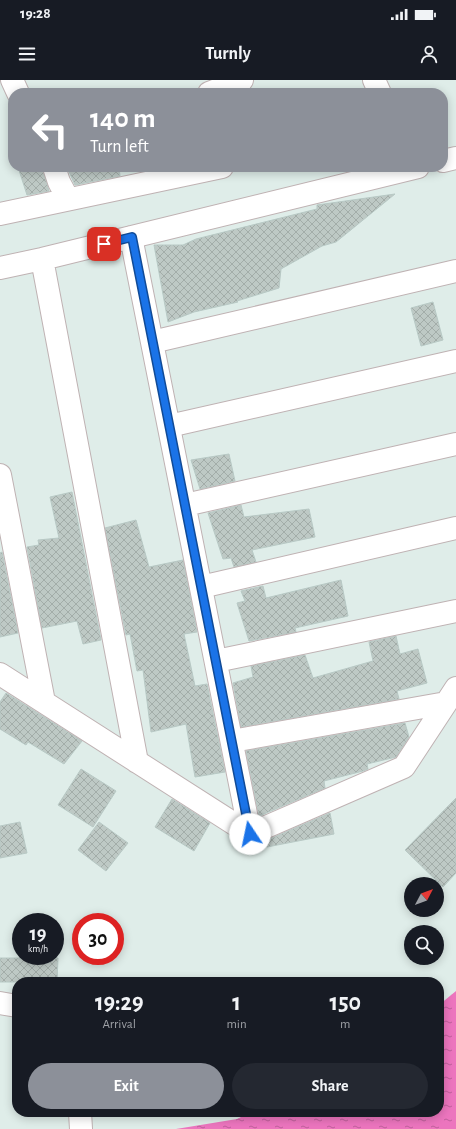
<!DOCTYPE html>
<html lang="en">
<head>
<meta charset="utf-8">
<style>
  :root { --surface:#171b24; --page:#242831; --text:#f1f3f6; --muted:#9ea1a6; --accent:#8c9099 }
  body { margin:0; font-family:"Alegreya Sans",sans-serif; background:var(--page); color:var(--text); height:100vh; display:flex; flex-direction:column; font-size:15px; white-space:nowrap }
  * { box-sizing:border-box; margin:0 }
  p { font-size:13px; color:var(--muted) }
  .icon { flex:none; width:22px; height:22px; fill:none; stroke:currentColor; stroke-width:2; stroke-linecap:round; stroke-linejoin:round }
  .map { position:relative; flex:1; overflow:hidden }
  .sheet { position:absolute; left:12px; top:897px; width:432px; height:140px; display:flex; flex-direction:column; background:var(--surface); border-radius:16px; box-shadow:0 2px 10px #0003 }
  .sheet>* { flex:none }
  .hud { position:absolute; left:8px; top:8px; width:440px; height:84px; border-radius:16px; box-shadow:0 2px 10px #0003; background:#8c9099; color:#fff; overflow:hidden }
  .needle { width:26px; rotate:49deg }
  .buttons { position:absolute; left:404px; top:797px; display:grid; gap:8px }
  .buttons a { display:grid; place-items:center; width:40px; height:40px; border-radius:50%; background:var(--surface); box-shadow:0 2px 10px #0003; font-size:20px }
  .speed { position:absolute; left:12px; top:833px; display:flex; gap:8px; font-size:20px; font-weight:700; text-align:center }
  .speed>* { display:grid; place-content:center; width:52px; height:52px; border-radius:50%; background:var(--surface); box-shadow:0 2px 10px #0003; line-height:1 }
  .speed small { font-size:10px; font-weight:400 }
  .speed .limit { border:6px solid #d22; background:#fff; color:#111 }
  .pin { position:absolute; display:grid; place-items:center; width:34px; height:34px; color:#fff; margin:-17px; border-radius:8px; box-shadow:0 2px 6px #0006 }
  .me { position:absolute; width:44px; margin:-22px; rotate:349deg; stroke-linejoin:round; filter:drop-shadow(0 0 3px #0008) }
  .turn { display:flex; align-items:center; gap:14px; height:84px; padding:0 16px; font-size:18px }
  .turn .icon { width:52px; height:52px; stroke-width:2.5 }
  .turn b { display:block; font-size:28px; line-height:34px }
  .eta { display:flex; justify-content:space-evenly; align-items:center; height:68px; text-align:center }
  .eta b { font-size:24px; font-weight:700; line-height:28px }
  .button { display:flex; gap:8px; margin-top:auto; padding:8px 16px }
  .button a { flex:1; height:46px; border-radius:24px; background:var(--accent); color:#fff; font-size:16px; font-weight:700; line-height:46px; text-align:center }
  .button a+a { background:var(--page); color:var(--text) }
  .status { display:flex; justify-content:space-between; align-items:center; height:28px; padding:0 20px; background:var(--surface); direction:ltr }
  .status svg { height:11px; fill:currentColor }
  header { display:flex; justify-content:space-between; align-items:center; height:52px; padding:0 16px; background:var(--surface); font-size:18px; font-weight:700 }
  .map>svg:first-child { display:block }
  .water { fill:url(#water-ripples) }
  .building { fill:url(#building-cross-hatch); stroke:#b8c9c5 }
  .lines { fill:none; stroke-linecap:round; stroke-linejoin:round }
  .minor-casing { stroke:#bfb2b3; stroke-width:24 }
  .minor { stroke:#fff; stroke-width:22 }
  .route-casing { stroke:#114b97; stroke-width:10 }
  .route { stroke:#1a73e8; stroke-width:7 }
</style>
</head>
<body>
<div class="status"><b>19:28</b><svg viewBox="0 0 49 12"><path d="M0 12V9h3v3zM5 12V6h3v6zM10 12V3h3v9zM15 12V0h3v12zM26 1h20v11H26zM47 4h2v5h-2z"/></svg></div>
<header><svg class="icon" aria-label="menu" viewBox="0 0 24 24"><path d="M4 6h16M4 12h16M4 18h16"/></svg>Turnly<svg class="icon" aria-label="person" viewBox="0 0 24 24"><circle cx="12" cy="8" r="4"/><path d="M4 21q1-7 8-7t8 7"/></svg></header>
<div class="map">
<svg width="456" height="1049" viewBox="0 0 456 1049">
  <defs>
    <pattern id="water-ripples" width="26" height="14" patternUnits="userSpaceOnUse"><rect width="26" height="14" fill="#ec75be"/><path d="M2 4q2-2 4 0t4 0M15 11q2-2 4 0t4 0" fill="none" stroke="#bf609b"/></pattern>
    <pattern id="building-cross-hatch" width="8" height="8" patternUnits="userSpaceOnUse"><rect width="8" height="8" fill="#bec9c5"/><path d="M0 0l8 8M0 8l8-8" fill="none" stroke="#a3ada9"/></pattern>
  </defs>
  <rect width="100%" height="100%" fill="#dfede9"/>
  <!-- water -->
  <path class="water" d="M 456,911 L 456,1049 L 176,1049 L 237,1039 L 251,1032 L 439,1032 L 439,925 Z"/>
  <!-- building -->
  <path class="building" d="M 18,87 L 42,87 L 49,111 L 27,115 Z
    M 67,87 L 119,87 L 120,96 L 75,105 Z
    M 395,114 L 336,162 L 322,166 L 281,189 L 279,208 L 237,221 L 238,222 L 194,232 L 168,242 L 154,165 L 183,165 L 196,159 L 317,129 L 317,125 Z
    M 433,222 L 443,260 L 421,266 L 411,228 Z
    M 229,374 L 235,401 L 200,409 L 191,380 Z
    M 72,412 L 101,560 L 83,564 L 77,541 L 42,548 L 27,467 L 39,465 L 38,460 L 59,458 L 50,417 Z
    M 241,425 L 244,437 L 309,429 L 315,457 L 252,470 L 256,482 L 234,487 L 231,478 L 223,479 L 208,433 Z
    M 136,440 L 149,487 L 183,480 L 197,552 L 184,554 L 195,606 L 207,604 L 225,692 L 195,697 L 186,644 L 151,652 L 143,590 L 137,591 L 130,554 L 126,555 L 105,448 Z
    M 2,472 L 18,553 L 0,557 L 0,473 Z
    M 341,500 L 348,536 L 295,548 L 296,552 L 249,561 L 237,523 L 245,521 L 241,511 L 263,506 L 266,518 Z
    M 396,556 L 400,574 L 418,569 L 427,603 L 397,611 L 399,619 L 241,647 L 233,603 L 253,597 L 251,586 L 305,575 L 313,598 L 373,581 L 369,562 Z
    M 6,613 L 82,661 L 64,684 L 28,662 L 26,665 L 0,649 L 0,622 Z
    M 405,643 L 409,657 L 396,677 L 367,684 L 368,689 L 363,691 L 324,701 L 325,708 L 259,736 L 246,671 Z
    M 81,689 L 116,711 L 93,747 L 58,725 Z
    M 456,718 L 456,793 L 443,807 L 405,770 Z
    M 172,719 L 210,743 L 194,771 L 155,747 Z
    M 330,733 L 334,754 L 267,767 L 265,761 Z
    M 20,742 L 27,773 L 0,778 L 0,746 Z
    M 99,742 L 128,763 L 106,791 L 78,770 Z
    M 0,878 L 58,878 L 57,902 L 0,902 Z"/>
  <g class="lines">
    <!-- minor casing -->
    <g class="minor-casing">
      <path id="minor" d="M 12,0 L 18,13
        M 374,0 L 380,13
        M 209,13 L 242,0
        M 443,81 L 456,78
        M 54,87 L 59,102 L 68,119
        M 0,134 L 222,87
        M 42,179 L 137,682
        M 0,188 L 42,179 L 418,87
        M 152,262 L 456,191
        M 169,346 L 456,281
        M 0,395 L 44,622
        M 185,425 L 456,364
        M 201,507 L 456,448
        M 216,581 L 456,531
        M 0,594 L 250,754 L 131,157
        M 232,661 L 446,623
        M 250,754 L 404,687 L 456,608
        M 0,923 L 17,926
        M 80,1032 L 81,1049"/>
    </g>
    <!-- minor -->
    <use href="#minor" class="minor"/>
  </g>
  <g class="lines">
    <!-- route casing -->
    <g class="route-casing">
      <path id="route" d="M 104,164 L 132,157 L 250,754"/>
    </g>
    <!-- route -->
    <use href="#route" class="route"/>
  </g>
</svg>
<div class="buttons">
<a><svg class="needle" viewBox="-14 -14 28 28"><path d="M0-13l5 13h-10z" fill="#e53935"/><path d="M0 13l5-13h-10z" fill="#9ea1a6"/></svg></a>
<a><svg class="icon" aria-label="search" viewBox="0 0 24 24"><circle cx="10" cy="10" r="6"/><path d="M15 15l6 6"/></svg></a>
</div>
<div class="speed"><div>19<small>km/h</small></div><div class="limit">30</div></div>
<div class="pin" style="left:104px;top:164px;background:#d93025"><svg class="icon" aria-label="arrive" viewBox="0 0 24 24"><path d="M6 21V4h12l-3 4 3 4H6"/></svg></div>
<svg class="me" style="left:250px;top:754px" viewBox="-20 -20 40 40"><circle r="19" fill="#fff"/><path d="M0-13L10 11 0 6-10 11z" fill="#1a73e8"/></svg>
<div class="hud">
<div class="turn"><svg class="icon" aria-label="left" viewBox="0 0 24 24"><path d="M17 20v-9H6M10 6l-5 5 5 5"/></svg><div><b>140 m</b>Turn left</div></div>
</div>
<section class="sheet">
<div class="eta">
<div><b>19:29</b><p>Arrival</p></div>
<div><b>1</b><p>min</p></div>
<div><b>150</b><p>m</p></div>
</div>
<div class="button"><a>Exit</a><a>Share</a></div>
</section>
</div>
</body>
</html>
